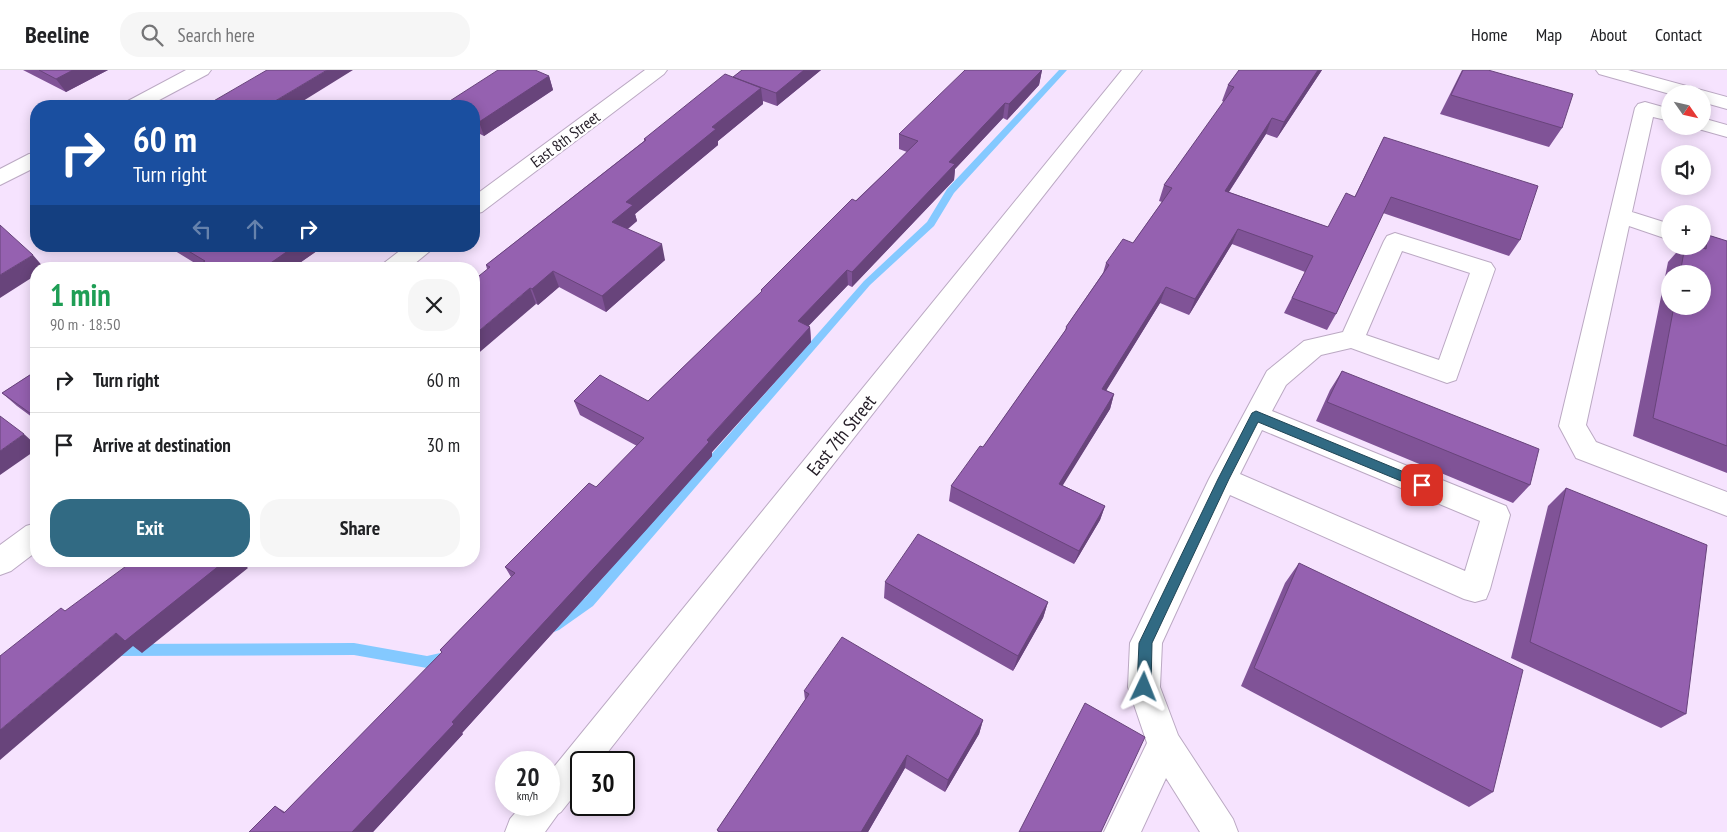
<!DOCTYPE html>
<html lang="en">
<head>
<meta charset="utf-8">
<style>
  :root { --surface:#fff; --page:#f6f6f6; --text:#202124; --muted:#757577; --line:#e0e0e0; --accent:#316a83 }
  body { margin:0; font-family:"PT Sans Narrow",sans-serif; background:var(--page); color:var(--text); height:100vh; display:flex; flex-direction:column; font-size:19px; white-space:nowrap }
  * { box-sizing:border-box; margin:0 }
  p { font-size:16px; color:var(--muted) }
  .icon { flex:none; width:28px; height:28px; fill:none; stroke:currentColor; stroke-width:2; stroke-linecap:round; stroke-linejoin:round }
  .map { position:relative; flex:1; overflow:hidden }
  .details { position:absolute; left:30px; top:192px; width:450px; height:305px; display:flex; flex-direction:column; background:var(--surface); border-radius:20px; box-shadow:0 2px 12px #0003 }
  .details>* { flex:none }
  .hud { position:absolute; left:30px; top:30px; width:450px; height:152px; border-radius:20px; box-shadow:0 2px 12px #0003; background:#1a4fa0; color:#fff; overflow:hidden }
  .needle { width:32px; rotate:124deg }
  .tools { position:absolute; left:1661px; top:15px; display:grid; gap:10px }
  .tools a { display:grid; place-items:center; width:50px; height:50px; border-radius:50%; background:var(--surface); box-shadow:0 2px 12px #0003; font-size:25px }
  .speed { position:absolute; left:495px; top:681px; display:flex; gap:10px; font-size:25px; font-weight:700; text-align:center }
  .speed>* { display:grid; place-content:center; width:65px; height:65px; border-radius:50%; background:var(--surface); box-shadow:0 2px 12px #0003; line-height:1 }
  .speed small { font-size:12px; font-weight:400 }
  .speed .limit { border:2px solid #111; border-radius:8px; background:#fff; color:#111 }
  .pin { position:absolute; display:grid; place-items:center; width:42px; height:42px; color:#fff; margin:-21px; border-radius:10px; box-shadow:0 2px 8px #0006 }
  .me { position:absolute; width:55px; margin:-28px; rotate:2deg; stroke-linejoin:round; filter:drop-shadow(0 0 4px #0008) }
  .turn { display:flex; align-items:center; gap:18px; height:105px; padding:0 20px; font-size:22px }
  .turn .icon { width:65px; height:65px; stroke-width:2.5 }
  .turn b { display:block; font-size:35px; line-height:42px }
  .lanes { display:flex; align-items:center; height:48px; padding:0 20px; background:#0003; justify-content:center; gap:25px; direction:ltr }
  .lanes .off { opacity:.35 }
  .round { display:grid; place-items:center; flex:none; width:52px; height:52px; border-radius:20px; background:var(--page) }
  .overview { display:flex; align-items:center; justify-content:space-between; height:85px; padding:0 20px }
  h1 { font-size:30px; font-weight:800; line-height:38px; color:#1e9e55 }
  .button { display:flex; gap:10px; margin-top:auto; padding:10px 20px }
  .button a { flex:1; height:58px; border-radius:20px; background:var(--accent); color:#fff; font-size:20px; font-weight:800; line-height:58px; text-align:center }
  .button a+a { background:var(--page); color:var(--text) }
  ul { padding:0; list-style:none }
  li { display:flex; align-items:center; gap:15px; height:65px; padding:0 20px; border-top:1px solid var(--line) }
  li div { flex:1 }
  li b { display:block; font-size:19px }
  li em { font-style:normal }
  header { display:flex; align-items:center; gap:30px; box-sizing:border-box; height:70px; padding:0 25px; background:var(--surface); border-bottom:1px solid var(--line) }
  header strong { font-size:24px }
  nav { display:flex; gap:28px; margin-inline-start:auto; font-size:18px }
  .search { width:350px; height:45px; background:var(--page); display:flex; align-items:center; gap:12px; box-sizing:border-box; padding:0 18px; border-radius:20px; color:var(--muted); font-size:19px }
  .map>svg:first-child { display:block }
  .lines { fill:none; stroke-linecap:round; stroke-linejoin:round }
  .stream { fill:#84c9ff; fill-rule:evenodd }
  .minor-casing { stroke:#bba9c3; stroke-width:2 }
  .minor { fill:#fff; fill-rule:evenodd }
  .wall { fill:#805397; fill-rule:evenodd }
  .shaded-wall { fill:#68447b }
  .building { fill:#9561b0; stroke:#68447b }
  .route { fill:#316a83; stroke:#204555 }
  .labels { text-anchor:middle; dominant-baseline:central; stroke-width:4.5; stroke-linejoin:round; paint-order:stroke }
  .far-street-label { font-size:16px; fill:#231c26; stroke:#fff }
  .street-label { font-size:19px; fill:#231c26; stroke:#fff }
</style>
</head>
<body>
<header>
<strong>Beeline</strong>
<div class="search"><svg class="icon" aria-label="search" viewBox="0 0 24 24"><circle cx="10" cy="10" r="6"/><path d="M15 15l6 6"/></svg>Search here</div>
<nav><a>Home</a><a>Map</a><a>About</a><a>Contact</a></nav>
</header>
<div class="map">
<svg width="1727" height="762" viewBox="0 0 1727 762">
  <rect width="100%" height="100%" fill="#f6e3fe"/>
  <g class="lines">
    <!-- stream -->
    <path class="stream" d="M 1059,0 L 1067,0 L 954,123 L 934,156 L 870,215 L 593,536 L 559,560 L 554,562 L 549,560 L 548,556 L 549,552 L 585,528 L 864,211 L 927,152 L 947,119 Z
      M 354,573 L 427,586 L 449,581 L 454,583 L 456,587 L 454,591 L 427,598 L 354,585 L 115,586 L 110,584 L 108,580 L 110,576 L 115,574 Z"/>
    <!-- minor casing -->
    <g class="minor-casing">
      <path id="minor" d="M 186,0 L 211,0 L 208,4 L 148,36 L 123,36 L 126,32 Z
        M 645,0 L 667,0 L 664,4 L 482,142 L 474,144 L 474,126 Z
        M 1122,0 L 1142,0 L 600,692 L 581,692 L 581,717 L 561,742 L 558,744 L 545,762 L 505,762 L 510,749 L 522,735 L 549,735 L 549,703 Z
        M 1596,0 L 1628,0 L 1727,27 L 1727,39 L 1702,32 L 1702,24 L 1670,24 L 1599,4 Z
        M 1645,32 L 1670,39 L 1670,51 L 1653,47 L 1632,142 L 1670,154 L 1670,170 L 1629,156 L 1586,355 L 1596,372 L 1727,422 L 1727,446 L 1576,388 L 1559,356 L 1635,38 L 1638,34 Z
        M 1702,48 L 1727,55 L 1727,67 L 1695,58 L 1693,56 L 1702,56 Z
        M 36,83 L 36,97 L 0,115 L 0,99 L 29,84 Z
        M 1395,163 L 1491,193 L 1495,199 L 1456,310 L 1447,313 L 1351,278 L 1321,285 L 1286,315 L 1272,341 L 1506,436 L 1510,445 L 1490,519 L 1486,529 L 1475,532 L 1464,529 L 1230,425 L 1162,573 L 1160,617 L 1178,665 L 1233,749 L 1238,762 L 1200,762 L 1166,708 L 1141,762 L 1104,762 L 1147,673 L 1128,617 L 1130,573 L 1135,563 L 1209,409 L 1267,301 L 1304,271 L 1343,262 L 1384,171 L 1387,166 ZM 1402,181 L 1470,203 L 1439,290 L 1366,265 ZM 1262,360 L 1480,451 L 1465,501 L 1240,404 Z
        M 406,176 L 433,176 L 430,181 L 408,199 L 380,199 L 384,193 Z
        M 36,453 L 36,482 L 11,501 L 0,505 L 0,475 L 26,456 Z"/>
    </g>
    <!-- minor -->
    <use href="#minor" class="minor"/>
  </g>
  <!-- wall -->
  <path class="wall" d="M 23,0 L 108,0 L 66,22 Z
    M 742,0 L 821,0 L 777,36 L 763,31 L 763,34 L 718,71 L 718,75 L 635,144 L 637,151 L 628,159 L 665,190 L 606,242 L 559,217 L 538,235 L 487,199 L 486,195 L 644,71 L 644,69 L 733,7 Z
    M 1042,0 L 1039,15 L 1007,50 L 1003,48 L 955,99 L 954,110 L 852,217 L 848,215 L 808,256 L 810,257 L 811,272 L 712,382 L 712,386 L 647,459 L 462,663 L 463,664 L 373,762 L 249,762 L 275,736 L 285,742 L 442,583 L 440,580 L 511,507 L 505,497 L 596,417 L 637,376 L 580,345 L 574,331 L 648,331 L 761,222 L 761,220 L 907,82 L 899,79 L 899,64 Z
    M 1239,0 L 1322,0 L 1277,68 L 1266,64 L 1229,122 L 1328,157 L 1355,126 L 1384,67 L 1520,170 L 1509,186 L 1383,143 L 1336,244 L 1327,260 L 1284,243 L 1305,202 L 1232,174 L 1189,245 L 1160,233 L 1106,320 L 1114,324 L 1110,339 L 1062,415 L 1105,436 L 1100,450 L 1074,494 L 949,431 L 951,416 L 983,377 L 1065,261 L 1066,257 L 1103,203 L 1106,193 L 1133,173 L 1162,132 L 1159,131 L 1164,115 L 1224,32 L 1222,31 L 1228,15 Z
    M 1462,0 L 1562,58 L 1549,77 L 1440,44 Z
    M 549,6 L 553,20 L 484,66 L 474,61 L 474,36 L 442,36 Z
    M 1708,165 L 1727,171 L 1727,403 L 1633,366 L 1668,192 L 1682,176 L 1702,176 L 1702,171 ZM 1670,204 L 1702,204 L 1702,236 L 1670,236 Z
    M 167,176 L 324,176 L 291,199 L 198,195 Z
    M 36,301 L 36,350 L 17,336 L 2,323 Z
    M 1342,301 L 1530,415 L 1513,433 L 1316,351 L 1330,320 Z
    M 1566,418 L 1686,644 L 1661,658 L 1511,588 L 1548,436 Z
    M 1299,493 L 1493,722 L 1469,737 L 1241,616 L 1285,513 Z
    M 885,512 L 1048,532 L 1043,548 L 1013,601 L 884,528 Z
    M 804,621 L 983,650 L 979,664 L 945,722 L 905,698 L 868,762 L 718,762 L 717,760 L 805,630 Z"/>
  <!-- shaded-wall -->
  <path class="shaded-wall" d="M 73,0 L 108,0 L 66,22 L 56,9 Z
    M 327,0 L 353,0 L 295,36 L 271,36 L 270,34 Z
    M 804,0 L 821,0 L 777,36 L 776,23 Z
    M 1042,0 L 1039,15 L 1007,50 L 1009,34 Z
    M 1318,0 L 1322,0 L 1277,68 L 1284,52 Z
    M 549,6 L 553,20 L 484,66 L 479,52 Z
    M 761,18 L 763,34 L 718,71 L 718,75 L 635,144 L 637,151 L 616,168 L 612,152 L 626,132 L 712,57 Z
    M 1005,33 L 1003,48 L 955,99 L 954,110 L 852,217 L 852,202 L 949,92 Z
    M 1272,48 L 1266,64 L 1219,137 L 1225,121 Z
    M 1238,159 L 1232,174 L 1189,245 L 1195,229 Z
    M 662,174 L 665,190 L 606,242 L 602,226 Z
    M 295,176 L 324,176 L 291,199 L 262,199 Z
    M 33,185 L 45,199 L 36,199 L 36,205 L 0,228 L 0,205 Z
    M 847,200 L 848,215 L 799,266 L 798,251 Z
    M 553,201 L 559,217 L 538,235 L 532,219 Z
    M 1166,217 L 1160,233 L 1098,334 L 1102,319 Z
    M 530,218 L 536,234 L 474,287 L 474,265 Z
    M 810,257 L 811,272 L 712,382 L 712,386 L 647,459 L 462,663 L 463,664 L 373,762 L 352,762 Z
    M 1114,324 L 1110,339 L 1055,428 L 1059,414 Z
    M 24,364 L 36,375 L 36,380 L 0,405 L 0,381 Z
    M 1105,436 L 1100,450 L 1074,494 L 1079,481 Z
    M 225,491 L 250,491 L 245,495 L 248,498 L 142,583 L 133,576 L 0,690 L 0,660 L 116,563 Z
    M 1048,532 L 1043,548 L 1013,601 L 1018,586 Z
    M 983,650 L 979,664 L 945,722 L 948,710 Z
    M 907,685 L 905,698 L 868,762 L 861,762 Z"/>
  <!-- building -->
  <path class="building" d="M 39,0 L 73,0 L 56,9 Z
    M 267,0 L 327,0 L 270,34 L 274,36 L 205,36 Z
    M 498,0 L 535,0 L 549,6 L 479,52 L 474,49 L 474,36 L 442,36 Z
    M 742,0 L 804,0 L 776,23 L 733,7 Z
    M 965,0 L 1042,0 L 1009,34 L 1005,33 L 949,92 L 955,94 L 852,202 L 847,200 L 798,251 L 810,257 L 707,370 L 709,372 L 643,445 L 452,652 L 454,654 L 352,762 L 249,762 L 275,736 L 284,743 L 442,582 L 440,580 L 515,503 L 505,497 L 589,413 L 596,417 L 644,368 L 574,331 L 600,305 L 648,331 L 762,221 L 761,220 L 852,129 L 856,131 L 918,71 L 899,64 Z
    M 1239,0 L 1318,0 L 1284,52 L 1272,48 L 1225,121 L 1328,157 L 1346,123 L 1355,127 L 1384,67 L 1538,116 L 1520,170 L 1391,127 L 1336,244 L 1292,228 L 1313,186 L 1238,159 L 1195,229 L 1166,217 L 1102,319 L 1114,324 L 1059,414 L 1105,436 L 1079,481 L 951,416 L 980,376 L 983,377 L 1067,258 L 1066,257 L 1109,195 L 1106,193 L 1123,169 L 1133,173 L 1172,118 L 1164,115 L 1234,17 L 1228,15 Z
    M 1463,0 L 1488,0 L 1573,24 L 1562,58 L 1451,25 Z
    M 725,4 L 761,18 L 712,57 L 716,59 L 626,132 L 633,135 L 612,152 L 662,174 L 602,226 L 553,201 L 532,219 L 530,218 L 474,265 L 474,210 L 490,197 L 486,195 L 646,70 L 644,69 Z
    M 0,155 L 33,185 L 0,205 Z
    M 1708,165 L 1727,171 L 1727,376 L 1653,348 L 1674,236 L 1702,236 L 1702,204 L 1680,204 L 1685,176 L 1698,176 L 1706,179 Z
    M 180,176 L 295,176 L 262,199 L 192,199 L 205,191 Z
    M 36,301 L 36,344 L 34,346 L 2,323 Z
    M 1342,301 L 1539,379 L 1530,415 L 1327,332 Z
    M 0,346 L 24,364 L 0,381 Z
    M 1566,418 L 1707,475 L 1686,644 L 1530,572 Z
    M 918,464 L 1048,532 L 1018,586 L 885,512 Z
    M 133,491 L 225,491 L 125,571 L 116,563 L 0,660 L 0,586 L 61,538 L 65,541 Z
    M 1299,493 L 1523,600 L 1493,722 L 1254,598 Z
    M 842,567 L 983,650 L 948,710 L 907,685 L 861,762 L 720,762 L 717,760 L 809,624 L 804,621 Z
    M 1085,633 L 1145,667 L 1101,762 L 1019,762 Z"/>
  <!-- route -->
  <path class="route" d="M 1256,341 L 1426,411 L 1428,415 L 1426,418 L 1418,418 L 1258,352 L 1229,409 L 1152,573 L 1151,617 L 1149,622 L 1144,624 L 1139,622 L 1137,617 L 1139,573 L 1218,409 L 1252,343 Z"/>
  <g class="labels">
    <!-- far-street labels -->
    <g class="far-street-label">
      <text transform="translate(565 69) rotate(-37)">East 8th Street</text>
    </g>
    <!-- street labels -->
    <g class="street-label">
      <text transform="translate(841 365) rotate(-51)">East 7th Street</text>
    </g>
  </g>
</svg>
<div class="tools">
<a><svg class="needle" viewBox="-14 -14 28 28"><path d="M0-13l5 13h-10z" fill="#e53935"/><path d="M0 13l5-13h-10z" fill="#757577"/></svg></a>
<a><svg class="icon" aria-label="sound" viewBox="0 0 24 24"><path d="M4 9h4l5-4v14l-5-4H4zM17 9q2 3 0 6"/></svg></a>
<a>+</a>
<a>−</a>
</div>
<div class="speed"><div>20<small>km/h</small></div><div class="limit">30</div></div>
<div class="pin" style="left:1422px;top:415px;background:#d93025"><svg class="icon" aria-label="arrive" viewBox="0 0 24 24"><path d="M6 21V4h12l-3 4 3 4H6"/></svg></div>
<svg class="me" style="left:1144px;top:617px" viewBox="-20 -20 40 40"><path d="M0-17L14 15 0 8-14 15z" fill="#316a83" stroke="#fff" stroke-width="4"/></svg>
<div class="hud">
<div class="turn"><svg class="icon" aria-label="right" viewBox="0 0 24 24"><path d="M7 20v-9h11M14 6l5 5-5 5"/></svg><div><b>60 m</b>Turn right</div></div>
<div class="lanes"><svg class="icon off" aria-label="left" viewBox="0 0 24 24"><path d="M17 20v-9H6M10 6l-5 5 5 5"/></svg><svg class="icon off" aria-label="ahead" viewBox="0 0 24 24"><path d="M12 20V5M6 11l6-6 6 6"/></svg><svg class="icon" aria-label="right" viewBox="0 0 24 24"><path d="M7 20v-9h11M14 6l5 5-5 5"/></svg></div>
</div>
<section class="details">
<div class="overview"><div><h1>1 min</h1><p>90 m · 18:50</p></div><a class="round"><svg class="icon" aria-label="close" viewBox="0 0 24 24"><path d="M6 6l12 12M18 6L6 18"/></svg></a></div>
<ul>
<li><svg class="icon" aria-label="right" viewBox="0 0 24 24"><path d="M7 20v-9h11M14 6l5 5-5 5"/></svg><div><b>Turn right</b></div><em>60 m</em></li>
<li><svg class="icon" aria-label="arrive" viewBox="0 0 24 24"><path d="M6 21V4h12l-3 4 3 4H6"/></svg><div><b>Arrive at destination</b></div><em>30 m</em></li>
</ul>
<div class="button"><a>Exit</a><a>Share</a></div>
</section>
</div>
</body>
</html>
